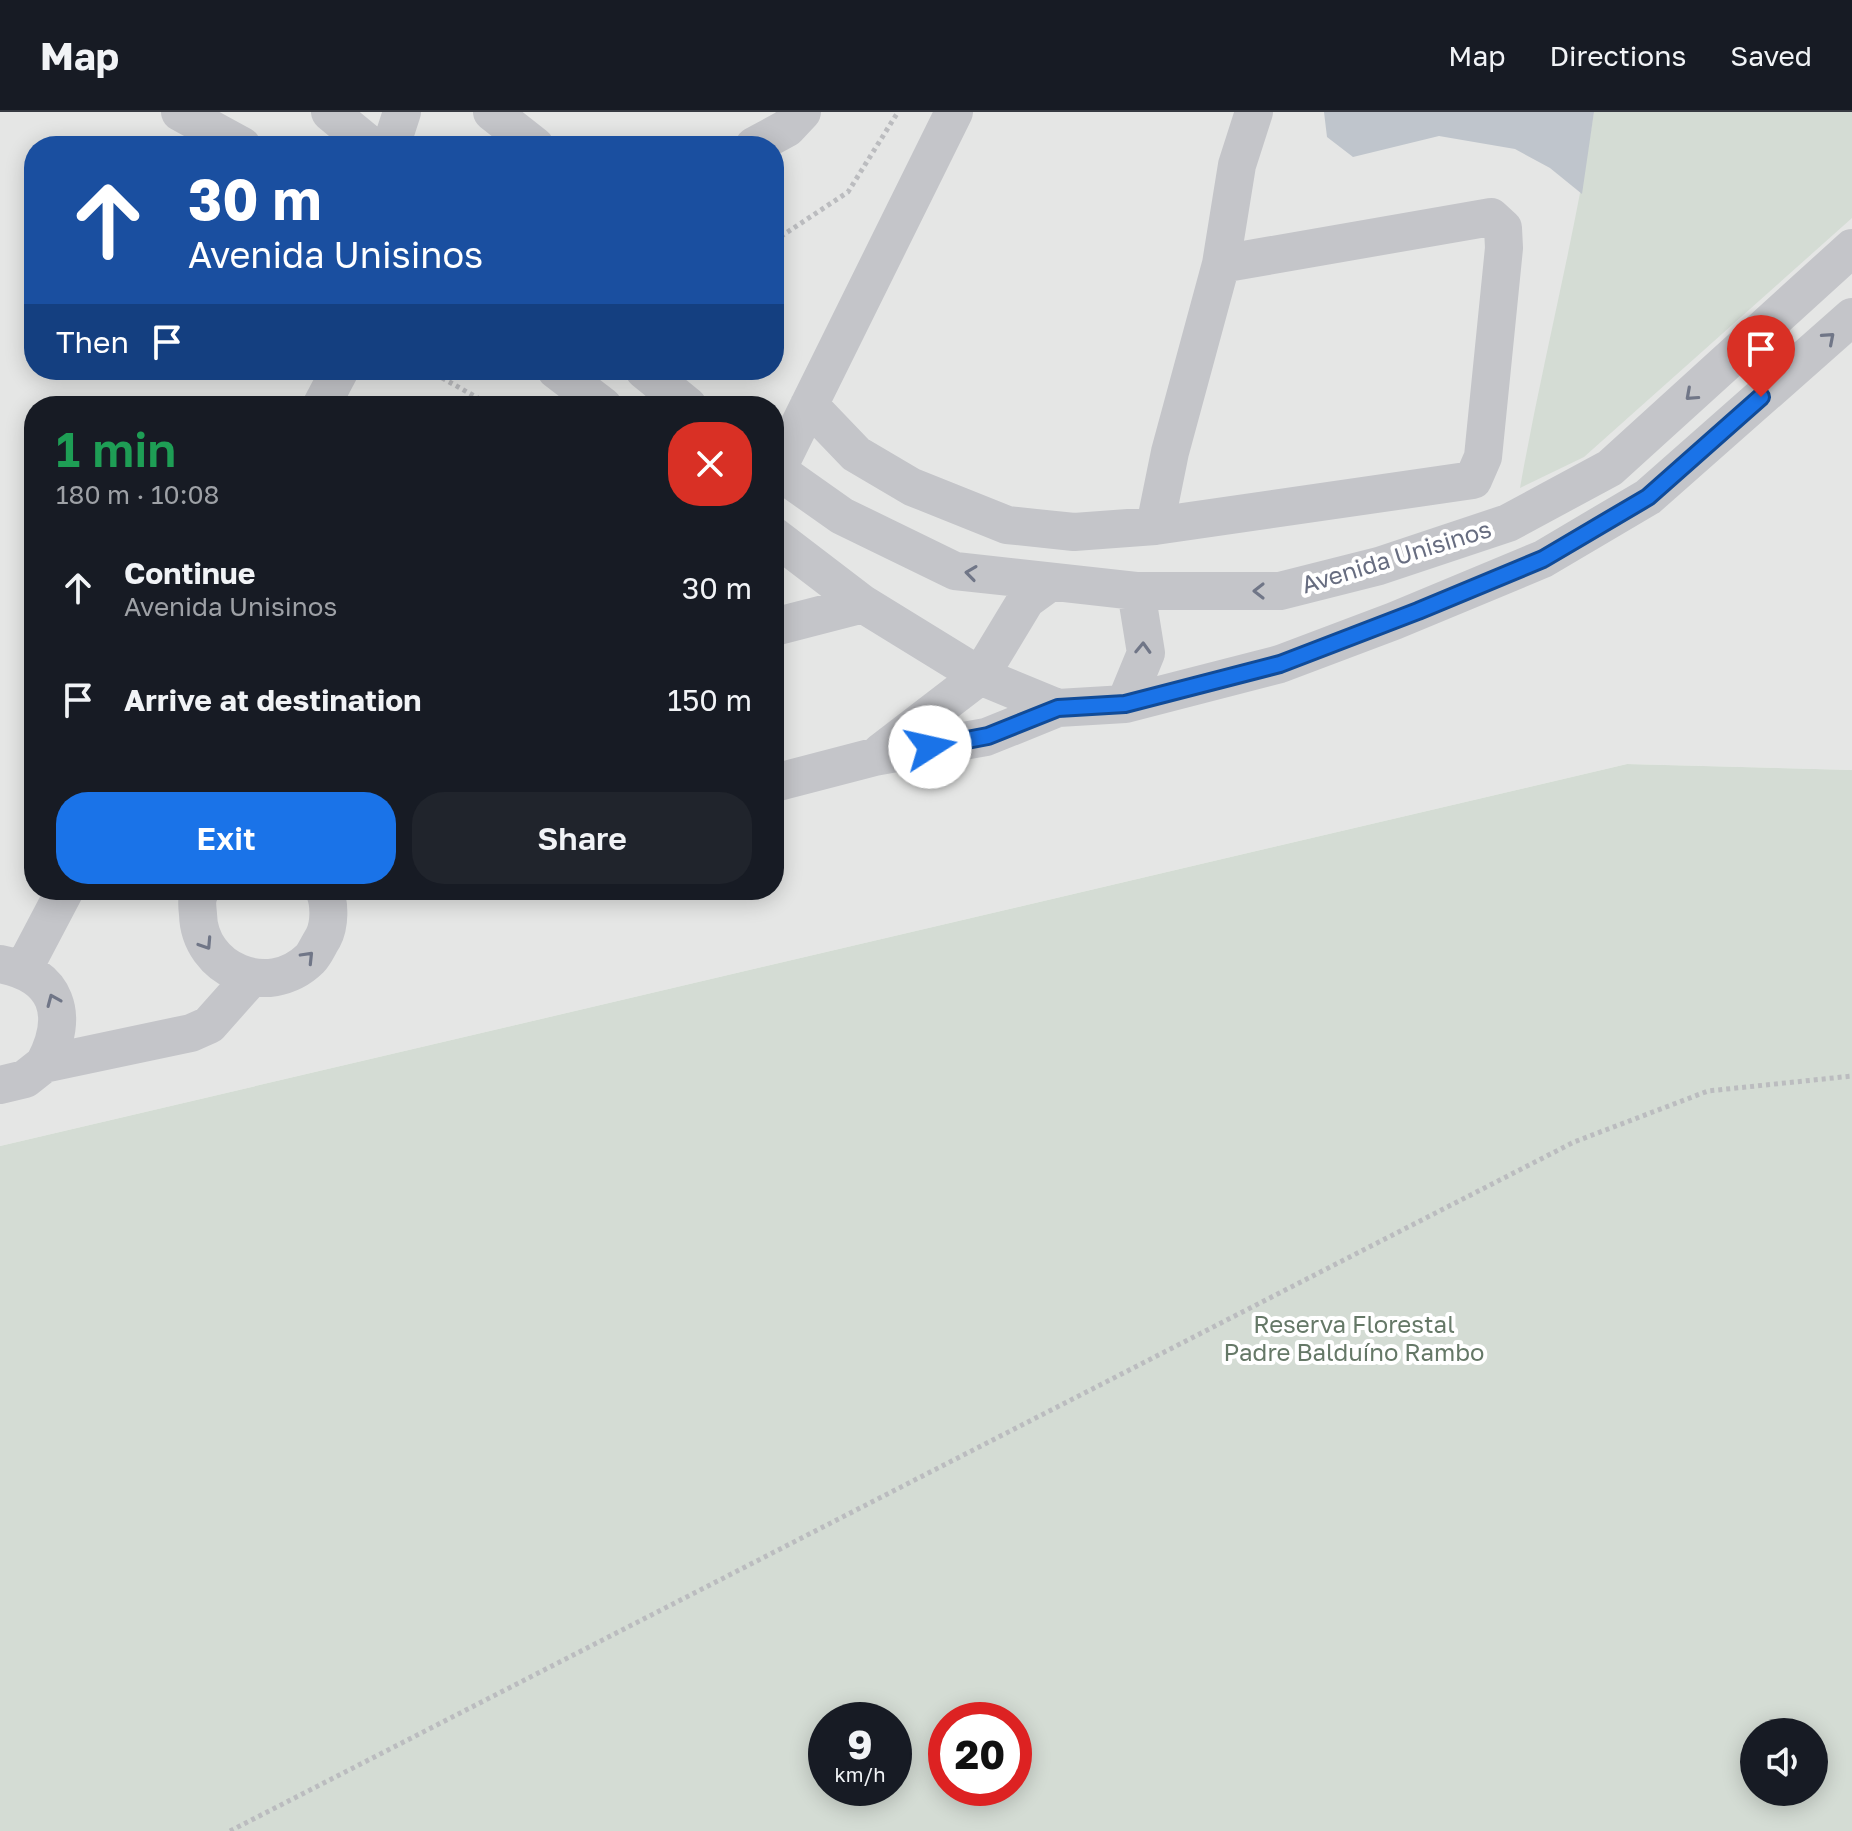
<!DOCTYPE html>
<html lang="en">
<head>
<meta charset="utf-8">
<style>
  :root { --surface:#171b24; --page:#20242c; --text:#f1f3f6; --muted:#9ea1a6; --line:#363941; --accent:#1a73e8 }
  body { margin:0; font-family:"Golos Text",sans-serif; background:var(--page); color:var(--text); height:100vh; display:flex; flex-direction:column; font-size:30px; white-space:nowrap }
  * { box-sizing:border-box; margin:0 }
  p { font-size:26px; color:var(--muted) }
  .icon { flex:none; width:44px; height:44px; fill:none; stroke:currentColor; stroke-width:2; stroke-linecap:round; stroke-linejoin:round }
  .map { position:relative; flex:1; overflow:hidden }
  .drawer { position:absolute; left:24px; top:284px; width:760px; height:504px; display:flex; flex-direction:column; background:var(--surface); border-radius:32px; box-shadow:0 4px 20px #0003 }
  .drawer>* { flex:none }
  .guide { position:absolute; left:24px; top:24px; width:760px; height:244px; border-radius:32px; box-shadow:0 4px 20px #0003; background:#1a4fa0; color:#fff; overflow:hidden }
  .buttons { position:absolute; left:1740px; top:1606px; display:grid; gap:16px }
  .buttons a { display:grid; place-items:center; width:88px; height:88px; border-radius:50%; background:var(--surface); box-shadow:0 4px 20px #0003; font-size:40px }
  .speed { position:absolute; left:808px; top:1590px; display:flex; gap:16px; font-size:40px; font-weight:700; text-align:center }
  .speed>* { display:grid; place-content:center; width:104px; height:104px; border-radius:50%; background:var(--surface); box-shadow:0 4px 20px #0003; line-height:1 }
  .speed small { font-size:20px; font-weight:400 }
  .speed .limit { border:12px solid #d22; background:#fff; color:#111 }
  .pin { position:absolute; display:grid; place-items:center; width:68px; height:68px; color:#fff; margin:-82px -34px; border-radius:50% 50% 50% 0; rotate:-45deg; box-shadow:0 0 8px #0007 }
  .pin .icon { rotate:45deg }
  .me { position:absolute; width:88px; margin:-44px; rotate:80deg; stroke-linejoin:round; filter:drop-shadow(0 0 6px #0008) }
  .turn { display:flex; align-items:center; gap:28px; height:168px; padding:0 32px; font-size:36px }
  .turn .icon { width:104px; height:104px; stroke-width:2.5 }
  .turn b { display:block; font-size:56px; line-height:68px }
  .then { display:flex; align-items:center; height:76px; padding:0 32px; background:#0003; gap:16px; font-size:30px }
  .round { display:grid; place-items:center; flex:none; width:84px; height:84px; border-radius:32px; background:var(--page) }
  .headline { display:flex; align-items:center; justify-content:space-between; height:136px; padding:0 32px }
  h1 { font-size:48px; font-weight:600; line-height:60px; color:#1e9e55 }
  .button { display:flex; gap:16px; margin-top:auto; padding:16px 32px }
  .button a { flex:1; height:92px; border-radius:32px; background:var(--accent); color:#fff; font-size:32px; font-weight:600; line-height:92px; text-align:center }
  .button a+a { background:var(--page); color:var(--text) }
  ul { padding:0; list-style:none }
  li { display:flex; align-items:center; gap:24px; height:112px; padding:0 32px }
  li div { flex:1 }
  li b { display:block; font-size:30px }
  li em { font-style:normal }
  header { display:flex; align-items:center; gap:48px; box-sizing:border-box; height:112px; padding:0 40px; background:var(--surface); border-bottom:2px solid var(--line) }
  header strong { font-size:38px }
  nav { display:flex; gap:44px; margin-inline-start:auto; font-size:28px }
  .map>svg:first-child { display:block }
  .built { fill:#e5e6e5; fill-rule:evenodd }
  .green { fill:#d4dcd4; fill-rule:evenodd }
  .water { fill:#bfc5cc }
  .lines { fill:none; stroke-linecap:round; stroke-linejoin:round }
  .path { stroke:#bbbcbf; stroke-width:5; stroke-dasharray:4 4; stroke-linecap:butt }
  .minor { stroke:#c4c5c9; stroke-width:38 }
  .oneway { stroke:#707687 }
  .route-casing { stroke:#114b97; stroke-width:20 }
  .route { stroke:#1a73e8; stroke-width:14 }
  .labels { text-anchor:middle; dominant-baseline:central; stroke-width:8; stroke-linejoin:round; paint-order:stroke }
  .street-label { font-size:24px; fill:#676d80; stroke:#fff }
  .park-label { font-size:24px; fill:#657867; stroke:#fff }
</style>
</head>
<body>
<header>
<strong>Map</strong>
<nav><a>Map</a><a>Directions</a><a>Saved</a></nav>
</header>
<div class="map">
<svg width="1852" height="1719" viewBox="0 0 1852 1719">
  <rect width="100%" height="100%" fill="#f4f5f2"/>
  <!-- built -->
  <path class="built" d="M 0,0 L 1852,0 L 1852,658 L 1627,652 L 0,1034 ZM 34,34 L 774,34 L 774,258 L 34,258 ZM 34,294 L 774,294 L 774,778 L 34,778 Z"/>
  <!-- green -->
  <path class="green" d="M 1594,0 L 1852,0 L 1852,106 L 1584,345 L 1520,376 C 1542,250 1575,126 1594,0 Z
    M 1627,652 L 1852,658 L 1852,1719 L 0,1719 L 0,1034 ZM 826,1608 L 894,1608 L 894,1676 L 826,1676 ZM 946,1608 L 1014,1608 L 1014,1676 L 946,1676 ZM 1754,1620 L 1814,1620 L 1814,1680 L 1754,1680 Z"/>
  <!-- water -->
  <path class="water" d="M 1324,0 L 1594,0 L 1582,82 L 1550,56 L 1515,37 L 1439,24 L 1353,45 L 1327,25 Z"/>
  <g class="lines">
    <!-- path -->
    <path class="path" d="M 774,129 L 848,80 L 898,0
      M 428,258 L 492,294
      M 230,1719 L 1574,1030 L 1708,979 L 1852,964"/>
    <!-- minor -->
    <path class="minor" d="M 180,0 L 242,34
      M 330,0 L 371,34
      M 492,0 L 535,34
      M 391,34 L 402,0
      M 754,34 L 787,16 L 802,0
      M 556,258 L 603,294
      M 644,258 L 688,294
      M 809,293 L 856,342 L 912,375 L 1007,413 L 1074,420 L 1155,414 L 1473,368 L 1483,345 L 1504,136 L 1503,116 L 1491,105 L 1221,152
      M 321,294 L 340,258
      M 774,356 L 842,404 L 955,459 L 1136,479 L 1280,479 L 1379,454 L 1508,411 L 1610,356 L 1852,136
      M 777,358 L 954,0
      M 1155,414 L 1170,340 L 1221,152 L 1237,53 L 1254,0
      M 774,424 L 863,492 L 980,564 L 1058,596 L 1125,592 L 1280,552 L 1394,509 L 1543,447 L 1648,385 L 1852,205
      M 774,515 L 863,492
      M 1125,592 L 1146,541 L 1136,479
      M 881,640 L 980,564 L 1026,488 L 1048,472
      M 774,671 L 874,645 L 986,625 L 1058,596
      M 201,778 C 196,786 197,793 198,802 C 199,858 268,888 310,847 C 315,842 319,832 323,826 C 330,813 330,791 324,778
      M 0,852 C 58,863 70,903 44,952
      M 24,856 L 65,778
      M 0,973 L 25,967 L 44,952 L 191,921 L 209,913 L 250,867"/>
  </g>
  <!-- one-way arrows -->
  <defs><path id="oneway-chevron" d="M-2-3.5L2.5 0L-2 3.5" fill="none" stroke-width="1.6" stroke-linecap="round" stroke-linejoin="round" transform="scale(2)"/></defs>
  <g class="oneway">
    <use href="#oneway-chevron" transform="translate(1829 226) rotate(-41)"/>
    <use href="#oneway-chevron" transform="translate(1691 283) rotate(138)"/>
    <use href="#oneway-chevron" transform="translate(971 461) rotate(-172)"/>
    <use href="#oneway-chevron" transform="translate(1259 479) rotate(180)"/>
    <use href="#oneway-chevron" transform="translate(1143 536) rotate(-88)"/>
    <use href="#oneway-chevron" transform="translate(206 832) rotate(57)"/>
    <use href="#oneway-chevron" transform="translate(308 845) rotate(-46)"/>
    <use href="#oneway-chevron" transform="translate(53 888) rotate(-113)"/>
  </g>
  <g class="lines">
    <!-- route casing -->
    <g class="route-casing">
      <path id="route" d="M 930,635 L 988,624 L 1058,596 L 1125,592 L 1280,552 L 1418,499 L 1543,447 L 1648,385 L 1761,285"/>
    </g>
    <!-- route -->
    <use href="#route" class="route"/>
  </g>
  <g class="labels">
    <!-- street labels -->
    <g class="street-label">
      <text transform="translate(1396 444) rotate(-17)">Avenida Unisinos</text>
    </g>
    <!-- park labels -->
    <g class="park-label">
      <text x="1354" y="1211">Reserva Florestal<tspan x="1354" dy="28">Padre Balduíno Rambo</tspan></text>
    </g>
  </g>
</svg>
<div class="buttons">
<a><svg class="icon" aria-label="sound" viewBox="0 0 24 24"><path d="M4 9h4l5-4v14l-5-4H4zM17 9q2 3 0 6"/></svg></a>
</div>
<div class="speed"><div>9<small>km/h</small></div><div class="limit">20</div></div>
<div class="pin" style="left:1761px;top:285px;background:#d93025"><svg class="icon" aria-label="arrive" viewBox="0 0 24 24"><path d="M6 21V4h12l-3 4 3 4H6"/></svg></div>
<svg class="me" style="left:930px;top:635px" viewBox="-20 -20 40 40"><circle r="19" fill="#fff"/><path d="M0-13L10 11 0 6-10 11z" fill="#1a73e8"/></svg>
<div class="guide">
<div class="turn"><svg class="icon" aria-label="ahead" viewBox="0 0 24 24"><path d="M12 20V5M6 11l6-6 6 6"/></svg><div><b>30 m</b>Avenida Unisinos</div></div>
<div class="then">Then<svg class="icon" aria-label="arrive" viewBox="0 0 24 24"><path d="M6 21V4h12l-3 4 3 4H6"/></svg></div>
</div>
<section class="drawer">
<div class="headline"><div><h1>1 min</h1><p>180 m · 10:08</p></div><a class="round" style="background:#d93025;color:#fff"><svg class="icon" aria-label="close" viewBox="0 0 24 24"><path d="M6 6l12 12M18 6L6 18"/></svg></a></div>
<ul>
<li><svg class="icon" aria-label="ahead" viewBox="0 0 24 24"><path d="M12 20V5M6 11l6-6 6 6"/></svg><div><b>Continue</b><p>Avenida Unisinos</p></div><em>30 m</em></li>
<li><svg class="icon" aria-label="arrive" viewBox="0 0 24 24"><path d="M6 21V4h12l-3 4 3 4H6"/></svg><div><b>Arrive at destination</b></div><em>150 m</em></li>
</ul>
<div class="button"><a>Exit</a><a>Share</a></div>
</section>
</div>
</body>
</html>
